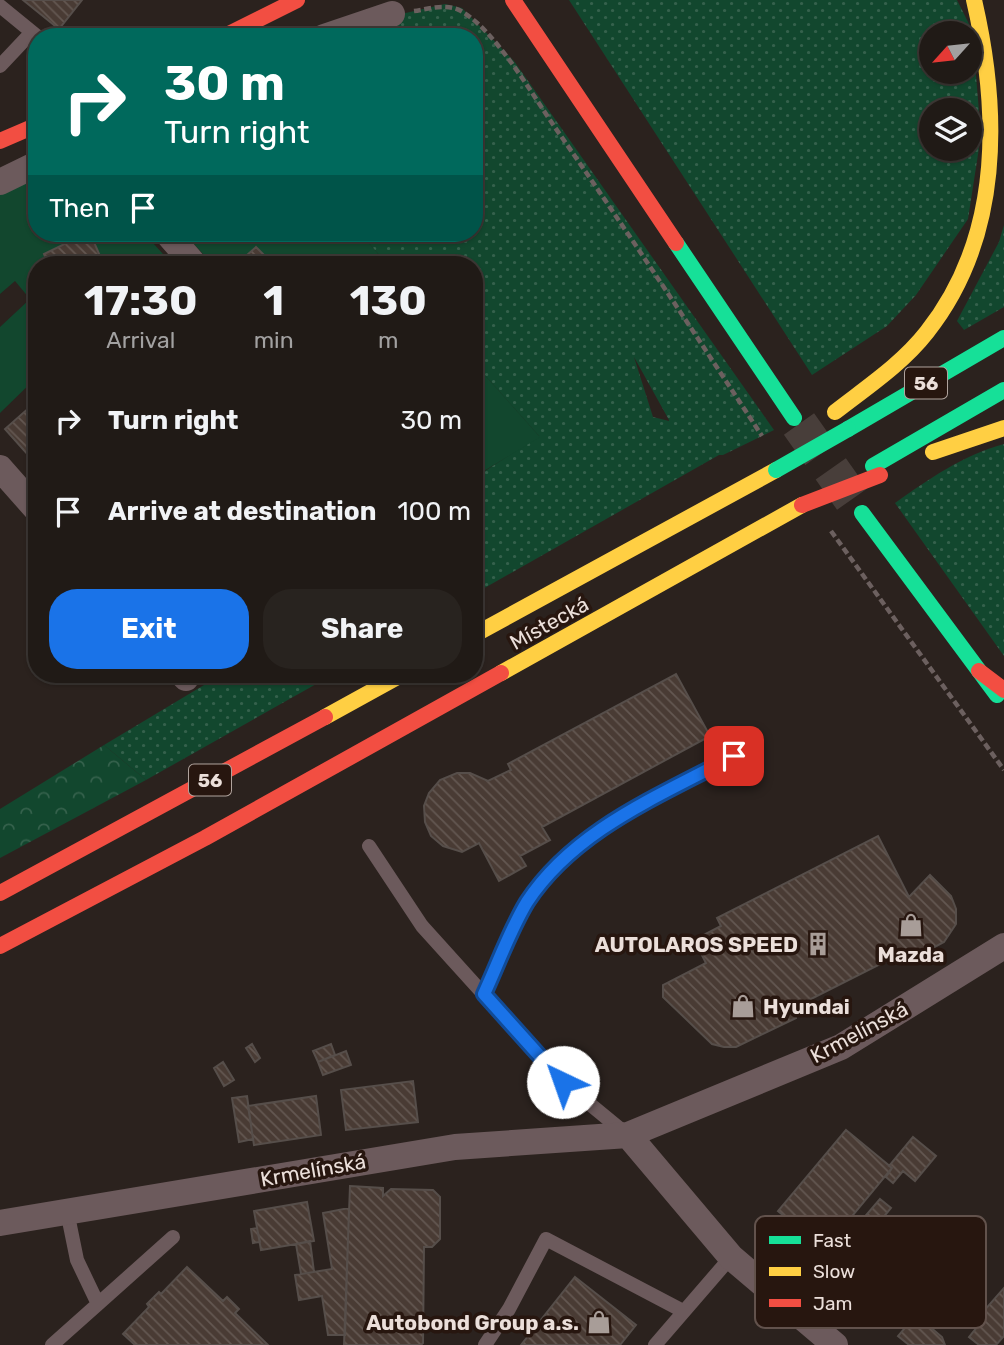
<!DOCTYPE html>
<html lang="en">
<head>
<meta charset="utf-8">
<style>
  :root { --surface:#201a16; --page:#28231f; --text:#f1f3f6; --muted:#a2a1a1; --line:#3d3835; --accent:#1a73e8 }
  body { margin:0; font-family:Rubik,sans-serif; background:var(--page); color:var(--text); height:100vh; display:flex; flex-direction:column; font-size:26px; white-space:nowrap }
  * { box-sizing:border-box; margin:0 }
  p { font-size:23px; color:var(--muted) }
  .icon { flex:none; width:38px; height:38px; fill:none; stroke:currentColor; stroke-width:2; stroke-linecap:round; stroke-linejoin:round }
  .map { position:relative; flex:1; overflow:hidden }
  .details { position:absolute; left:28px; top:256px; width:455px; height:427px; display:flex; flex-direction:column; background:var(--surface); border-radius:28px; box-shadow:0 2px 5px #0004,0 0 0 2px var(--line) }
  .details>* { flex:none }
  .banner { position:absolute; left:28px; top:28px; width:455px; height:214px; border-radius:28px; box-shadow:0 2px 5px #0004,0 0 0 2px var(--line); background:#00695c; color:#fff; overflow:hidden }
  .needle { width:46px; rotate:243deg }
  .tools { position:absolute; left:919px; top:21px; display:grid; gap:14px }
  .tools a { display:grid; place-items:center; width:63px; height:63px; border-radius:50%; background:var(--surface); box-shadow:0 2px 5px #0004,0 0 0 2px var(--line); font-size:35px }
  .pin { position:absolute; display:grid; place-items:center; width:60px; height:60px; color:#fff; margin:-30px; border-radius:14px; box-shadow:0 4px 10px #0006 }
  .me { position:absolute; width:77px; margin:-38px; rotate:318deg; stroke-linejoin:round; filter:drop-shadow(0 0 5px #0008) }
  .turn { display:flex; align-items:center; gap:24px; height:147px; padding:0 21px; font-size:32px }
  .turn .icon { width:91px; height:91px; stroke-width:2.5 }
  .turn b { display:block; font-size:49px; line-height:60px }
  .then { display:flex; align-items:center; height:66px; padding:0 21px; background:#0003; gap:14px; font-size:26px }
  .eta { display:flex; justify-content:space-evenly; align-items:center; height:119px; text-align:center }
  .eta b { font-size:42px; font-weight:700; line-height:49px }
  .cta { display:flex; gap:14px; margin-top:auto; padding:14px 21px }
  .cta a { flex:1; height:80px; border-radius:28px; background:var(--accent); color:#fff; font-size:28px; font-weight:700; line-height:80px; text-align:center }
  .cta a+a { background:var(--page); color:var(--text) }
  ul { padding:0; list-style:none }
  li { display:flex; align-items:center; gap:21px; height:91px; padding:0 21px }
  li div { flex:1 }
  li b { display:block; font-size:26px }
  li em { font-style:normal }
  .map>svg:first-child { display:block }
  .grass { fill:url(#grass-dots); fill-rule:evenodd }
  .forest { fill:url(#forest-crowns) }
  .garden { fill:#12472e }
  .building { fill:url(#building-back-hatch); stroke:#564e4a; stroke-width:2 }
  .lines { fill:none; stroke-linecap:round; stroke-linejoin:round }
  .secondary-tunnel { stroke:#483e3a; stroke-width:37; stroke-dasharray:37 18; stroke-linecap:butt }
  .path { stroke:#6c605f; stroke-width:4.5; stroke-dasharray:7 3.5; stroke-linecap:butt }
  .lane { stroke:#6c5a5c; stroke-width:14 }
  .street { stroke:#6c5a5c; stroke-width:26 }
  .fast { stroke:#16e098; stroke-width:16 }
  .slow { stroke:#ffcf43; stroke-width:16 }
  .jam { stroke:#f24e42; stroke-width:16 }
  .fast-bridge { stroke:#16e098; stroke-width:16 }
  .jam-bridge { stroke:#f24e42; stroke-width:16 }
  .route-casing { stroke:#114b97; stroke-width:18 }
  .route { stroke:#1a73e8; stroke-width:12 }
  .labels { text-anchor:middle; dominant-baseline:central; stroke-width:7; stroke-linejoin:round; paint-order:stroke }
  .shield { fill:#27160f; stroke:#b0a39d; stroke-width:2 }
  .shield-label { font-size:19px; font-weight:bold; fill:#ebdfda }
  .street-label { font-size:21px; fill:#ebdfda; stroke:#27160f }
  .poi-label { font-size:21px; font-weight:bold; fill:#ebdfda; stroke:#27160f; text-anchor:end }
  .key { fill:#27160f; stroke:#62524c; stroke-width:2 }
  .key-label { font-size:19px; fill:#ebdfda }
</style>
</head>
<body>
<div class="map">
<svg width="1004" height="1345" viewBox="0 0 1004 1345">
  <defs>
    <pattern id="grass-dots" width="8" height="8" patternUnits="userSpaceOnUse" patternTransform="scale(1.75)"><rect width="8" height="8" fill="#12472e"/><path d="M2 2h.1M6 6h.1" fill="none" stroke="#35614c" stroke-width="1.8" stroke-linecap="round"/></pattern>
    <pattern id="forest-crowns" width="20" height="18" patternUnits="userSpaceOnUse" patternTransform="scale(1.75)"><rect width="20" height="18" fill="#12472e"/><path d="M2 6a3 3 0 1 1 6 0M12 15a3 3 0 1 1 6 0" fill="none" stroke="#35614c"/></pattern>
    <pattern id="building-back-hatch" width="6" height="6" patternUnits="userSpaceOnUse" patternTransform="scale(1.75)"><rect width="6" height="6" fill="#493b34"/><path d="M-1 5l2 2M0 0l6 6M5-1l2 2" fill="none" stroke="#635751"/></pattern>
  </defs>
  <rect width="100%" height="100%" fill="#2b221e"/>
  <!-- grass -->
  <path class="grass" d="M 569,0 L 957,0 L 975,36 L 973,40 L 981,135 L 968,219 L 916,295 L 887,326 L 812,375 ZM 931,33 L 970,33 L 970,72 L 931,72 ZM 931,110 L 970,110 L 970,149 L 931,149 Z
    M 445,4 L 462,8 L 514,61 L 774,430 L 723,455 L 719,455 L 474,594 L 474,478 L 539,436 L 474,363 L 474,264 L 387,264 L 366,240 L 376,233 L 474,233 L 474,37 L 388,37 L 390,26 L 397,15 ZM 634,357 L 669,420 L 669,421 L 653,417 Z
    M 1004,225 L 1004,307 L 964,330 L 957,321 L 999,242 Z
    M 1004,444 L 1004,656 L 895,503 C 929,479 963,455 1004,444 Z
    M 203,674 L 334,674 L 146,780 L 104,745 L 209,682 Z"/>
  <!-- forest -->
  <path class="forest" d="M 104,745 L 146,780 L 0,858 L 0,809 Z"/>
  <!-- garden -->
  <path class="garden" d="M 37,175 L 37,233 L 144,233 L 172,264 L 37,264 L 37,377 L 0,413 L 0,327 L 30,299 L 15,281 L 0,294 L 0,194 Z
    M 184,233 L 376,233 L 367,241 L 387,264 L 273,264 L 256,247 L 237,264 L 212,264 Z
    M 474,363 L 540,437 L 474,477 Z"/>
  <!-- building -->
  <path class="building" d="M 23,0 L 82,0 L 59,29 Z
    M 87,233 L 90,233 L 100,256 L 89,264 L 48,264 L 44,254 Z
    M 256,247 L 273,264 L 237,264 Z
    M 31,406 L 37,412 L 37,450 L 30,457 L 5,429 Z
    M 676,674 L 710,736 L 542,827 L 550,840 L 520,856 L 526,866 L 499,881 L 479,843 L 462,852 L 443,846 L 431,836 L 425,822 L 424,806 L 429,793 L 440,780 L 457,773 L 470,773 L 488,781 L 511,770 L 508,764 Z
    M 878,836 L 909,897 L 930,875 L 951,896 L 956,909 L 956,924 L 944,942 L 912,959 L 908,950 L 797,1006 L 796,1018 L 736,1047 L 724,1047 L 712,1044 L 663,997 L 663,985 L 706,963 L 694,940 L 721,926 L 717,918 Z
    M 252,1044 L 260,1058 L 255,1062 L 246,1048 Z
    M 331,1044 L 335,1055 L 318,1062 L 313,1051 Z
    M 346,1051 L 351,1065 L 323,1075 L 318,1062 Z
    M 223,1062 L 234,1080 L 224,1086 L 214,1068 Z
    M 413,1081 L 418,1122 L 346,1130 L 341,1090 Z
    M 247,1096 L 253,1139 L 239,1142 L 232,1098 Z
    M 316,1096 L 321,1135 L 254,1145 L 248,1106 Z
    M 846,1130 L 892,1168 L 833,1239 L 839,1244 L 818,1270 L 808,1261 L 821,1246 L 778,1211 Z
    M 913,1137 L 936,1156 L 915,1181 L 903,1171 L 893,1183 L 886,1177 L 892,1168 L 889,1166 Z
    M 350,1186 L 383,1188 L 383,1196 L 391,1189 L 433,1190 L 440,1197 L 440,1239 L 432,1247 L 424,1247 L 423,1343 L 421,1345 L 344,1345 Z
    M 880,1199 L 891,1208 L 873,1230 L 861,1221 Z
    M 307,1202 L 314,1241 L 261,1250 L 254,1211 Z
    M 349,1208 L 345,1335 L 328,1335 L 322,1296 L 299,1300 L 295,1275 L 332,1269 L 323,1213 Z
    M 257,1228 L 260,1242 L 253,1243 L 251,1229 Z
    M 310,1241 L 314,1272 L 301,1274 L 296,1244 Z
    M 187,1267 L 223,1301 L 227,1297 L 239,1309 L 235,1313 L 268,1345 L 135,1345 L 123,1334 L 149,1307 L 147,1304 L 159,1292 L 161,1294 Z
    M 575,1277 L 636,1325 L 620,1345 L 521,1345 Z
    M 1004,1288 L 1004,1336 L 996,1345 L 979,1345 L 969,1337 L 986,1316 L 982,1313 Z
    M 916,1315 L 942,1337 L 945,1345 L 909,1345 L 898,1336 Z"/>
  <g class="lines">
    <!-- secondary-tunnel -->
    <path class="secondary-tunnel" d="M 799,424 L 862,513"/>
    <!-- path -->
    <path class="path" d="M 414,11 C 429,9 446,3 461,11 C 495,30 532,94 554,126 C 625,228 694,332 762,436
      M 831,531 L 1004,770"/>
    <!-- lane -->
    <path class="lane" d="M 0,6 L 38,37
      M 0,66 L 32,32
      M 369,846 L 422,926 L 563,1082 L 625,1133
      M 484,994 C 498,964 510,930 527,902 C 575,829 660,796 734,756
      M 98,1304 L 173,1237
      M 52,1345 L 98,1304 L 77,1260 L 67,1211
      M 485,1345 L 509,1309 L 546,1239 L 683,1311
      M 655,1345 L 731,1257"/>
    <!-- street -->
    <path class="street" d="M 324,37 L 392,14
      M 0,182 L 37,164
      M 167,233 L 194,264
      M 0,468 L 37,510
      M 182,674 L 186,678
      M 0,1223 L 455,1147 L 628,1135
      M 835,1345 L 731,1257 L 628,1135 L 841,1047 L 1004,946"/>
    <!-- fast -->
    <path class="fast" d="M 676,243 L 794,418
      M 848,429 L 1004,338
      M 873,466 L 1004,390
      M 862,513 L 997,695"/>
    <!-- slow -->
    <path class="slow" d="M 835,412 C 867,387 902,364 927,332 C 1002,237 1000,112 974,0
      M 933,452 L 1004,428
      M 474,635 L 776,470
      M 501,673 L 802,505
      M 325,717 L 403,674"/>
    <!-- jam -->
    <path class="jam" d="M 513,0 L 676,243
      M 223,37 L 297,0
      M 0,141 L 37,125
      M 979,671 L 1004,690
      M 0,893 L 325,717
      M 0,946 L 205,838 L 501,673"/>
    <!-- fast-bridge -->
    <path class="fast-bridge" d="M 776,470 L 848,429"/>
    <!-- jam-bridge -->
    <path class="jam-bridge" d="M 802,505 L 880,475"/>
  </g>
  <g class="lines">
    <!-- route casing -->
    <g class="route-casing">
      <path id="route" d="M 563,1082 L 484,994 C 498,964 510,930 527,902 C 575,829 660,796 734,756"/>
    </g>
    <!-- route -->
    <use href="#route" class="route"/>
  </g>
  <!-- icons -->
  <defs>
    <g id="shop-bare" transform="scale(1.89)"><path d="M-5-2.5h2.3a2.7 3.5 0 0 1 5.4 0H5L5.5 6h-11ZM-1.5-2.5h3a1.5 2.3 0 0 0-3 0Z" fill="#a89d98" stroke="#27160f" stroke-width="2.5" paint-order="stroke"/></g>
    <g id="building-bare" transform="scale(1.89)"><path d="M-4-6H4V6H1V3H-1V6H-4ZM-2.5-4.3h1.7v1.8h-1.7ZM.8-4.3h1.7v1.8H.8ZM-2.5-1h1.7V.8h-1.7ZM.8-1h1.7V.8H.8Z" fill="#a89d98" stroke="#27160f" stroke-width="2.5" paint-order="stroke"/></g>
  </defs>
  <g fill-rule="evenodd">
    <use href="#shop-bare" x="911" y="925"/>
    <use href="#building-bare" x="818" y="944"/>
    <use href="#shop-bare" x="743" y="1006"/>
    <use href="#shop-bare" x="599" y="1322"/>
  </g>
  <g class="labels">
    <!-- shield labels -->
    <g class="shield">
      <rect x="905" y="367.5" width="42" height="31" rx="5"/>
      <rect x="189" y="764.5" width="42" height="31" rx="5"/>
    </g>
    <g class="shield-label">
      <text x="926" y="383">56</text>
      <text x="210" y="780">56</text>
    </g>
    <!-- street labels -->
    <g class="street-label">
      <text transform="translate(549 623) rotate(-29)">Místecká</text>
      <text transform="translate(859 1032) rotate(-28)">Krmelínská</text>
      <text transform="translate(313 1170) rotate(-10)">Krmelínská</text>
    </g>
    <!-- poi labels -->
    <g class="poi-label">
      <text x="798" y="944">AUTOLAROS SPEED</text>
      <text x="911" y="954" text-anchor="middle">Mazda</text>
      <text x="763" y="1006" text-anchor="start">Hyundai</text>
      <text x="579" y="1322">Autobond Group a.s.</text>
    </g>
  </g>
  <!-- legend -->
  <rect x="755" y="1216" width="231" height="112" rx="10" class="key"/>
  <rect x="769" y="1236" width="32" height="8" fill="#16e098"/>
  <rect x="769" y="1267" width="32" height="9" fill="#ffcf43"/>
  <rect x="769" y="1299" width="32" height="8" fill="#f24e42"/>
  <g class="key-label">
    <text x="813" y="1247">Fast</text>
    <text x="813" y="1278">Slow</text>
    <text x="813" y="1310">Jam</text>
  </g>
</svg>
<div class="tools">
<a><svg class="needle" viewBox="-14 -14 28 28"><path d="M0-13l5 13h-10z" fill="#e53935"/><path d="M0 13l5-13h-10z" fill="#a2a1a1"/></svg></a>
<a><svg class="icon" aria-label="layers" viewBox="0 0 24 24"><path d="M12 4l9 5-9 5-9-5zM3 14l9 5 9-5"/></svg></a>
</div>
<div class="pin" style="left:734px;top:756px;background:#d93025"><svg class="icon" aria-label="arrive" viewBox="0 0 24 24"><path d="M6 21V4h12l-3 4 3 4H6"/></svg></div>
<svg class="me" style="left:563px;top:1082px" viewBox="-20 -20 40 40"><circle r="19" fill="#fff"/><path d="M0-13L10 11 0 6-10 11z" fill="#1a73e8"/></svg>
<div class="banner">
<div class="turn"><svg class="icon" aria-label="right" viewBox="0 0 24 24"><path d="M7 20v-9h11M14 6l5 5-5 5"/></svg><div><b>30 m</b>Turn right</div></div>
<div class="then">Then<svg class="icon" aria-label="arrive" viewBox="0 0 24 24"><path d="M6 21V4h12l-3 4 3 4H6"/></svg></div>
</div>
<section class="details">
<div class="eta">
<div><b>17:30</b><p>Arrival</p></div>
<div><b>1</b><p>min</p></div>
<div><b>130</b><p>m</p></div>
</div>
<ul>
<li><svg class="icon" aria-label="right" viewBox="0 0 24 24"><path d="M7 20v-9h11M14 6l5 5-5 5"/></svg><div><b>Turn right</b></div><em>30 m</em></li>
<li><svg class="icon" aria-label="arrive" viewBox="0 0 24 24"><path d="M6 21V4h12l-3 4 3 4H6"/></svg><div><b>Arrive at destination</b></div><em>100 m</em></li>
</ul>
<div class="cta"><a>Exit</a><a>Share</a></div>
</section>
</div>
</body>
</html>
